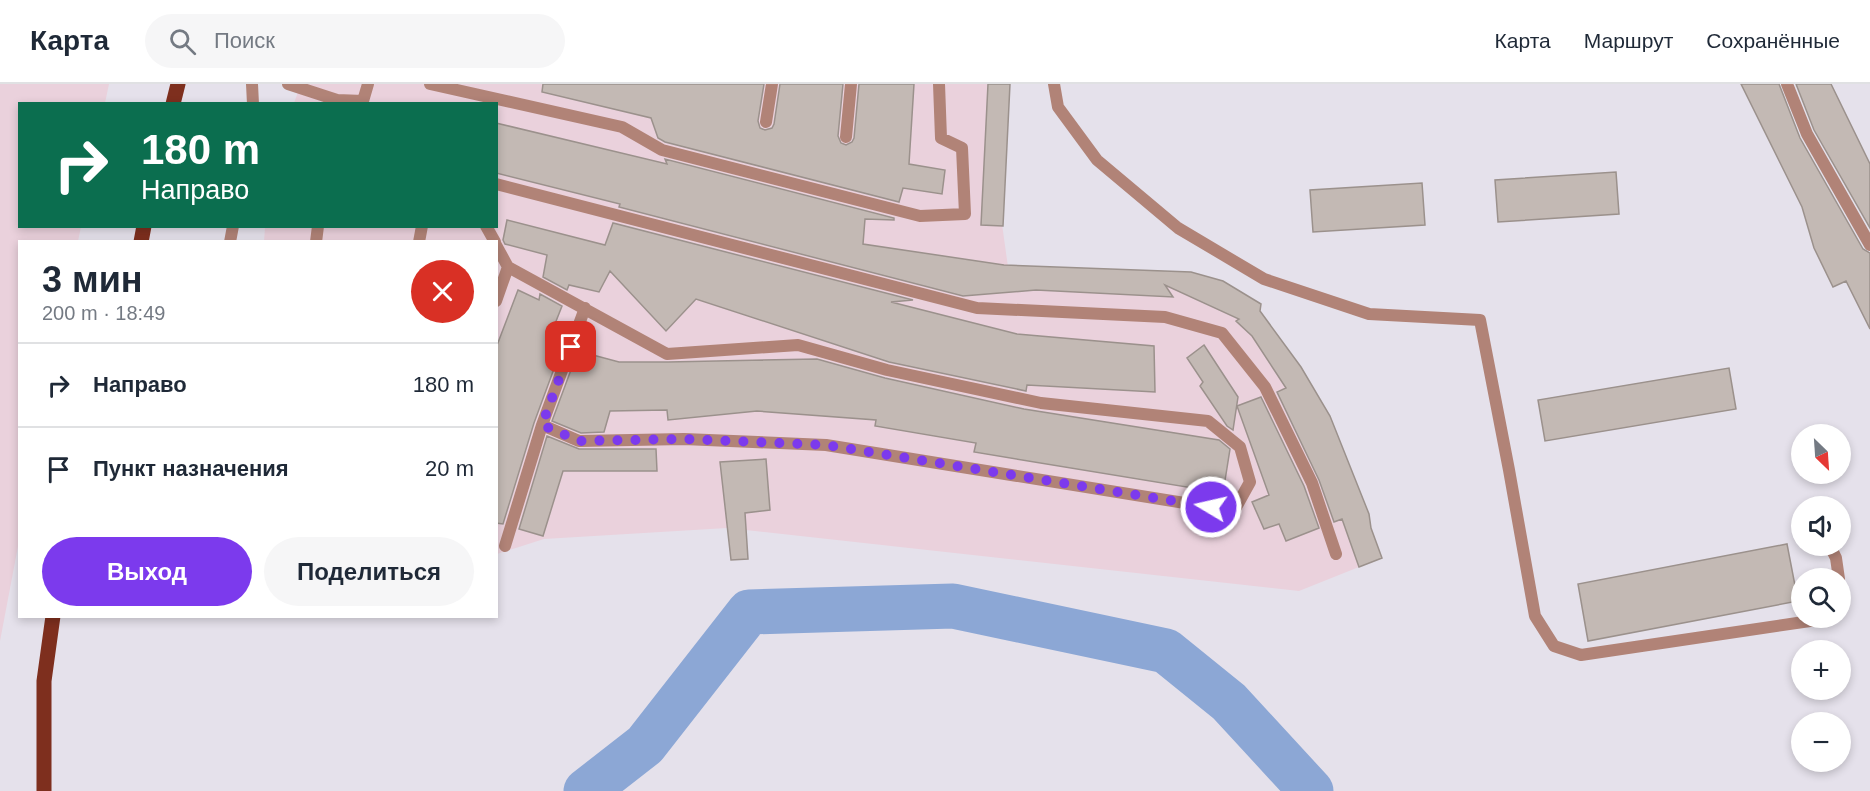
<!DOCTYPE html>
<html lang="ru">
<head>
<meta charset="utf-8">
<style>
  :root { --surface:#fff; --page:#f6f6f7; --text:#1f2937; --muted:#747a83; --line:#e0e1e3; --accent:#7c3aed }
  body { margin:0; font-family:Helvetica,sans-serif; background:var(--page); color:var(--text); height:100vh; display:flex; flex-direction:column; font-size:22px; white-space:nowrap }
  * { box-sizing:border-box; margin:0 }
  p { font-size:20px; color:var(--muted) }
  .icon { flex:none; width:33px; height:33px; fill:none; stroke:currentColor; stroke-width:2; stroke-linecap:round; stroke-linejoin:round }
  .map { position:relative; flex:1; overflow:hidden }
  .panel { position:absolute; left:18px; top:156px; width:480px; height:378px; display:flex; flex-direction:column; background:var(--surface); border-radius:0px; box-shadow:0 3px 9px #0003 }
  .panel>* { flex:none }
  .hud { position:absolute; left:18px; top:18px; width:480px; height:126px; border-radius:0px; box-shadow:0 3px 9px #0003; background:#0b6e4f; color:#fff; overflow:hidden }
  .needle { width:39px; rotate:155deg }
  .tools { position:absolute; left:1791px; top:340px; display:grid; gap:12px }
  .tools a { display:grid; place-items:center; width:60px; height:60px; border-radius:50%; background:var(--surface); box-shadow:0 3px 9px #0003; font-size:30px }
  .pin { position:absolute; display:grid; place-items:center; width:51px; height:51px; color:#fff; margin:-26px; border-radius:12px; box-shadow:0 3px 9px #0006 }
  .me { position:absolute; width:66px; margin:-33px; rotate:279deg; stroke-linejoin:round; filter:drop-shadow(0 0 4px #0008) }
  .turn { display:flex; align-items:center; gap:21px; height:126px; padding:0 24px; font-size:27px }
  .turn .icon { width:78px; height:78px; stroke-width:2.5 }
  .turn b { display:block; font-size:42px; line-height:51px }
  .round { display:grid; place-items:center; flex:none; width:63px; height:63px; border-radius:32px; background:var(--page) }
  .overview { display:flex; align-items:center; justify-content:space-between; height:102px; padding:0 24px }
  h1 { font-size:36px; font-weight:600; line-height:45px }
  .cta { display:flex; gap:12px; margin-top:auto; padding:12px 24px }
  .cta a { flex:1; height:69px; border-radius:36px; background:var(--accent); color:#fff; font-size:24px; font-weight:600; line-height:69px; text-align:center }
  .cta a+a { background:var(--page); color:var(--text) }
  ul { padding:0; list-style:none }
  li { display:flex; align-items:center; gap:18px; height:84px; padding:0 24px; border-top:2px solid var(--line) }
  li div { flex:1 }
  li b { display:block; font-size:22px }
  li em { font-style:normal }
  header { display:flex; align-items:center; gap:36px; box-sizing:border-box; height:84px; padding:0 30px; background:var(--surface); border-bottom:2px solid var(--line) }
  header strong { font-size:28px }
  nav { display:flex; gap:33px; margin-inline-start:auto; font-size:21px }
  .search { width:420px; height:54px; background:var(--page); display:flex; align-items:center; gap:15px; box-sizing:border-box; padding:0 21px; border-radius:33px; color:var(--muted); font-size:22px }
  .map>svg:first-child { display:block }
  .industrial { fill:#ead1dc }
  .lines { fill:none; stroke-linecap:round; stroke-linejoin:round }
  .river { stroke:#8ca7d5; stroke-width:45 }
  .building { fill:#c3b9b4; stroke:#9b918c; stroke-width:1.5 }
  .lane { stroke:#b18377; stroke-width:12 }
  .primary { stroke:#7e2f1e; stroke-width:15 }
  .route { stroke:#7c3aed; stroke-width:10; stroke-dasharray:0 18 }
</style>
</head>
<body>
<header>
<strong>Карта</strong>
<div class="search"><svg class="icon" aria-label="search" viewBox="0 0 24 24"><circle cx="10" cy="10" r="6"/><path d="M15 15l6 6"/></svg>Поиск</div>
<nav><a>Карта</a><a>Маршрут</a><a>Сохранённые</a></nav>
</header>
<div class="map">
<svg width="1870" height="707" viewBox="0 0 1870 707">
  <rect width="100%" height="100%" fill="#e5e1eb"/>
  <!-- industrial -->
  <path class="industrial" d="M 0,0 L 109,0 L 105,19 L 20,20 L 20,142 L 81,143 L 78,157 L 20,158 L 19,457 L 0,557 Z
    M 301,0 L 1005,0 L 1002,140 L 1008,183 L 1206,206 L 1255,235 L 1341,388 L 1359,483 L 1299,507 L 727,444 L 544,455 L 497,470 L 496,158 L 264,158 L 265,143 L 496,142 L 496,20 L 294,19 Z"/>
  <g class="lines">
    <!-- river -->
    <path class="river" d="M 586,707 L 645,661 L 749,528 L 953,522 L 1166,567 L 1229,618 L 1311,707"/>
  </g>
  <!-- building -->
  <path class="building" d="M 543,0 L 764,0 L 758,37 L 760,44 L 765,46 L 772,44 L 774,40 L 780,0 L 843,0 L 838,52 L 841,59 L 846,61 L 852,58 L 854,54 L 859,0 L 914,0 L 909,80 L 945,86 L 942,110 L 903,104 L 899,118 L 665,58 L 658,54 L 651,34 L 542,8 Z
    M 988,0 L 1010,0 L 1003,142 L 981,141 Z
    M 1741,0 L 1779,0 L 1800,54 L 1863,165 L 1870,169 L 1870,245 L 1846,197 L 1833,203 L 1814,164 L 1802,123 Z
    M 1796,0 L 1831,0 L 1870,80 L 1870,144 L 1814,46 Z
    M 496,39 L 667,80 L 665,75 L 894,134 L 894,136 L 865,135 L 863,160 L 1004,181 L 1191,188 L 1223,197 L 1261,220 L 1260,227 L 1301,283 L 1330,332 L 1369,430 L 1371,444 L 1382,474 L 1359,483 L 1342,435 L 1334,438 L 1319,396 L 1277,308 L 1286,304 L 1252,252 L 1236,237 L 1239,235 L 1165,201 L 1173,213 L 1036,206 L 963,212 L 619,123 L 620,120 L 496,89 Z
    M 1616,88 L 1619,130 L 1498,138 L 1495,96 Z
    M 1422,99 L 1425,141 L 1313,148 L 1310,106 Z
    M 507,136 L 605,161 L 613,139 L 913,216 L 891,218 L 1017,250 L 1154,262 L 1155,308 L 1027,301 L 1026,307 L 889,278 L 696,215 L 666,247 L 610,187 L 599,208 L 569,201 L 567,206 L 543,193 L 547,171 L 505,160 L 503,156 Z
    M 518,206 L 539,216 L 540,210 L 562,222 L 547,260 L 562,263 L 534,339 L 503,440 L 496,439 L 496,264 Z
    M 1204,261 L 1238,313 L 1233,346 L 1227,342 L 1200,302 L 1203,298 L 1187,274 Z
    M 578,267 L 619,278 L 668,278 L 817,275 L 885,294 L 1024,325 L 1219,356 L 1230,365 L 1223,409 L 974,368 L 976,359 L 875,342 L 876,336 L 757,327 L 668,336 L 667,326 L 610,327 L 604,348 L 581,349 L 552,337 Z
    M 1729,284 L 1736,325 L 1545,357 L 1538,316 Z
    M 1261,313 L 1304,402 L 1319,444 L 1286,457 L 1279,440 L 1264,445 L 1252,418 L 1269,411 L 1237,322 Z
    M 547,352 L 579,365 L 656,365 L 657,387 L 563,387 L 543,452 L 519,445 Z
    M 766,375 L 770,426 L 745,429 L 748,475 L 731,476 L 720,378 Z
    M 1787,460 L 1798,517 L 1588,557 L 1578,500 Z"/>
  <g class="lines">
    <!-- lane -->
    <path class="lane" d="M 252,0 L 253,20
      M 288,0 L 337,16 L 339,20
      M 430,0 L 622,43 L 662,66 L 920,132 L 965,130 L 962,64 L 941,54 L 939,0
      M 1054,0 L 1058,23 L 1097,76 L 1178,144 L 1264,195 L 1369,230 L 1480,236 L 1509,386 L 1535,532 L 1554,562 L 1581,571 L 1817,536 L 1819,534
      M 1787,0 L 1807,50 L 1870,161
      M 336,20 L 337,16 L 363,17 L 368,0
      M 766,38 L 772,0
      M 846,53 L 851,0
      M 496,100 L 977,224 L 1165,233 L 1222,249 L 1265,303 L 1312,399 L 1336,470
      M 486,142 L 495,158
      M 230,158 L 233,142
      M 316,158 L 318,142
      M 419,158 L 422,142
      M 496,161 L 508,183 L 667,270 L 798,261 L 887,286 L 1041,319 L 1208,337 L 1240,363 L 1250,398 L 1234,427 L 826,361 L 684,355 L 579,357 L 542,341 L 585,224
      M 496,217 L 508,183
      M 505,462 L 542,341
      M 1830,462 L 1836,474 L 1839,495
      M 1840,506 L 1840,510"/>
    <!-- primary -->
    <path class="primary" d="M 173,20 L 178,0
      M 141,158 L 144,142
      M 44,707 L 44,597 L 53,532"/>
  </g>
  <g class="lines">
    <!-- route -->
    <path class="route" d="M 571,263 L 542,341 L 579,357 L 684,355 L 826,361 L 1211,423"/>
  </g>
</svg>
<div class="tools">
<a><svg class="needle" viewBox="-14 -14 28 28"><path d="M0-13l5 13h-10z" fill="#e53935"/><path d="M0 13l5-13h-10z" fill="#747a83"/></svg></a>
<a><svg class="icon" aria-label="sound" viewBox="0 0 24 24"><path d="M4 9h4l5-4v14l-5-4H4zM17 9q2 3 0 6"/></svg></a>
<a><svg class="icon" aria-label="search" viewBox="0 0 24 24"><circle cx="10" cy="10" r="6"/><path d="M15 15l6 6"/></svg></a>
<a>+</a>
<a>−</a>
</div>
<div class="pin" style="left:571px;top:263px;background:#d93025"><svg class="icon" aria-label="arrive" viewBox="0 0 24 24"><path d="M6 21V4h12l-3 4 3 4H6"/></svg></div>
<svg class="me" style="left:1211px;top:423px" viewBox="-20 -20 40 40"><circle r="17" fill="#7c3aed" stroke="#fff" stroke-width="3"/><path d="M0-11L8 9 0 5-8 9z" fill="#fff"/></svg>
<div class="hud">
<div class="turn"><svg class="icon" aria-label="right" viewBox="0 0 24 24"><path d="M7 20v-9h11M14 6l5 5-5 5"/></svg><div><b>180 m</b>Направо</div></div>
</div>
<section class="panel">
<div class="overview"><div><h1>3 мин</h1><p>200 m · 18:49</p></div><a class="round" style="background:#d93025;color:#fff"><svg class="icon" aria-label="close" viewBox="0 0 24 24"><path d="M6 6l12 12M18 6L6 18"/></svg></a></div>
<ul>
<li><svg class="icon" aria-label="right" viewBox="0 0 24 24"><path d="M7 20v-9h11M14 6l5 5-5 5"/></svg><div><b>Направо</b></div><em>180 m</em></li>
<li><svg class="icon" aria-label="arrive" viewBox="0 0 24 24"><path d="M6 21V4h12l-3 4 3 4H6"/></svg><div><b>Пункт назначения</b></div><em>20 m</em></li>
</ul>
<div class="cta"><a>Выход</a><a>Поделиться</a></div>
</section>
</div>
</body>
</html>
